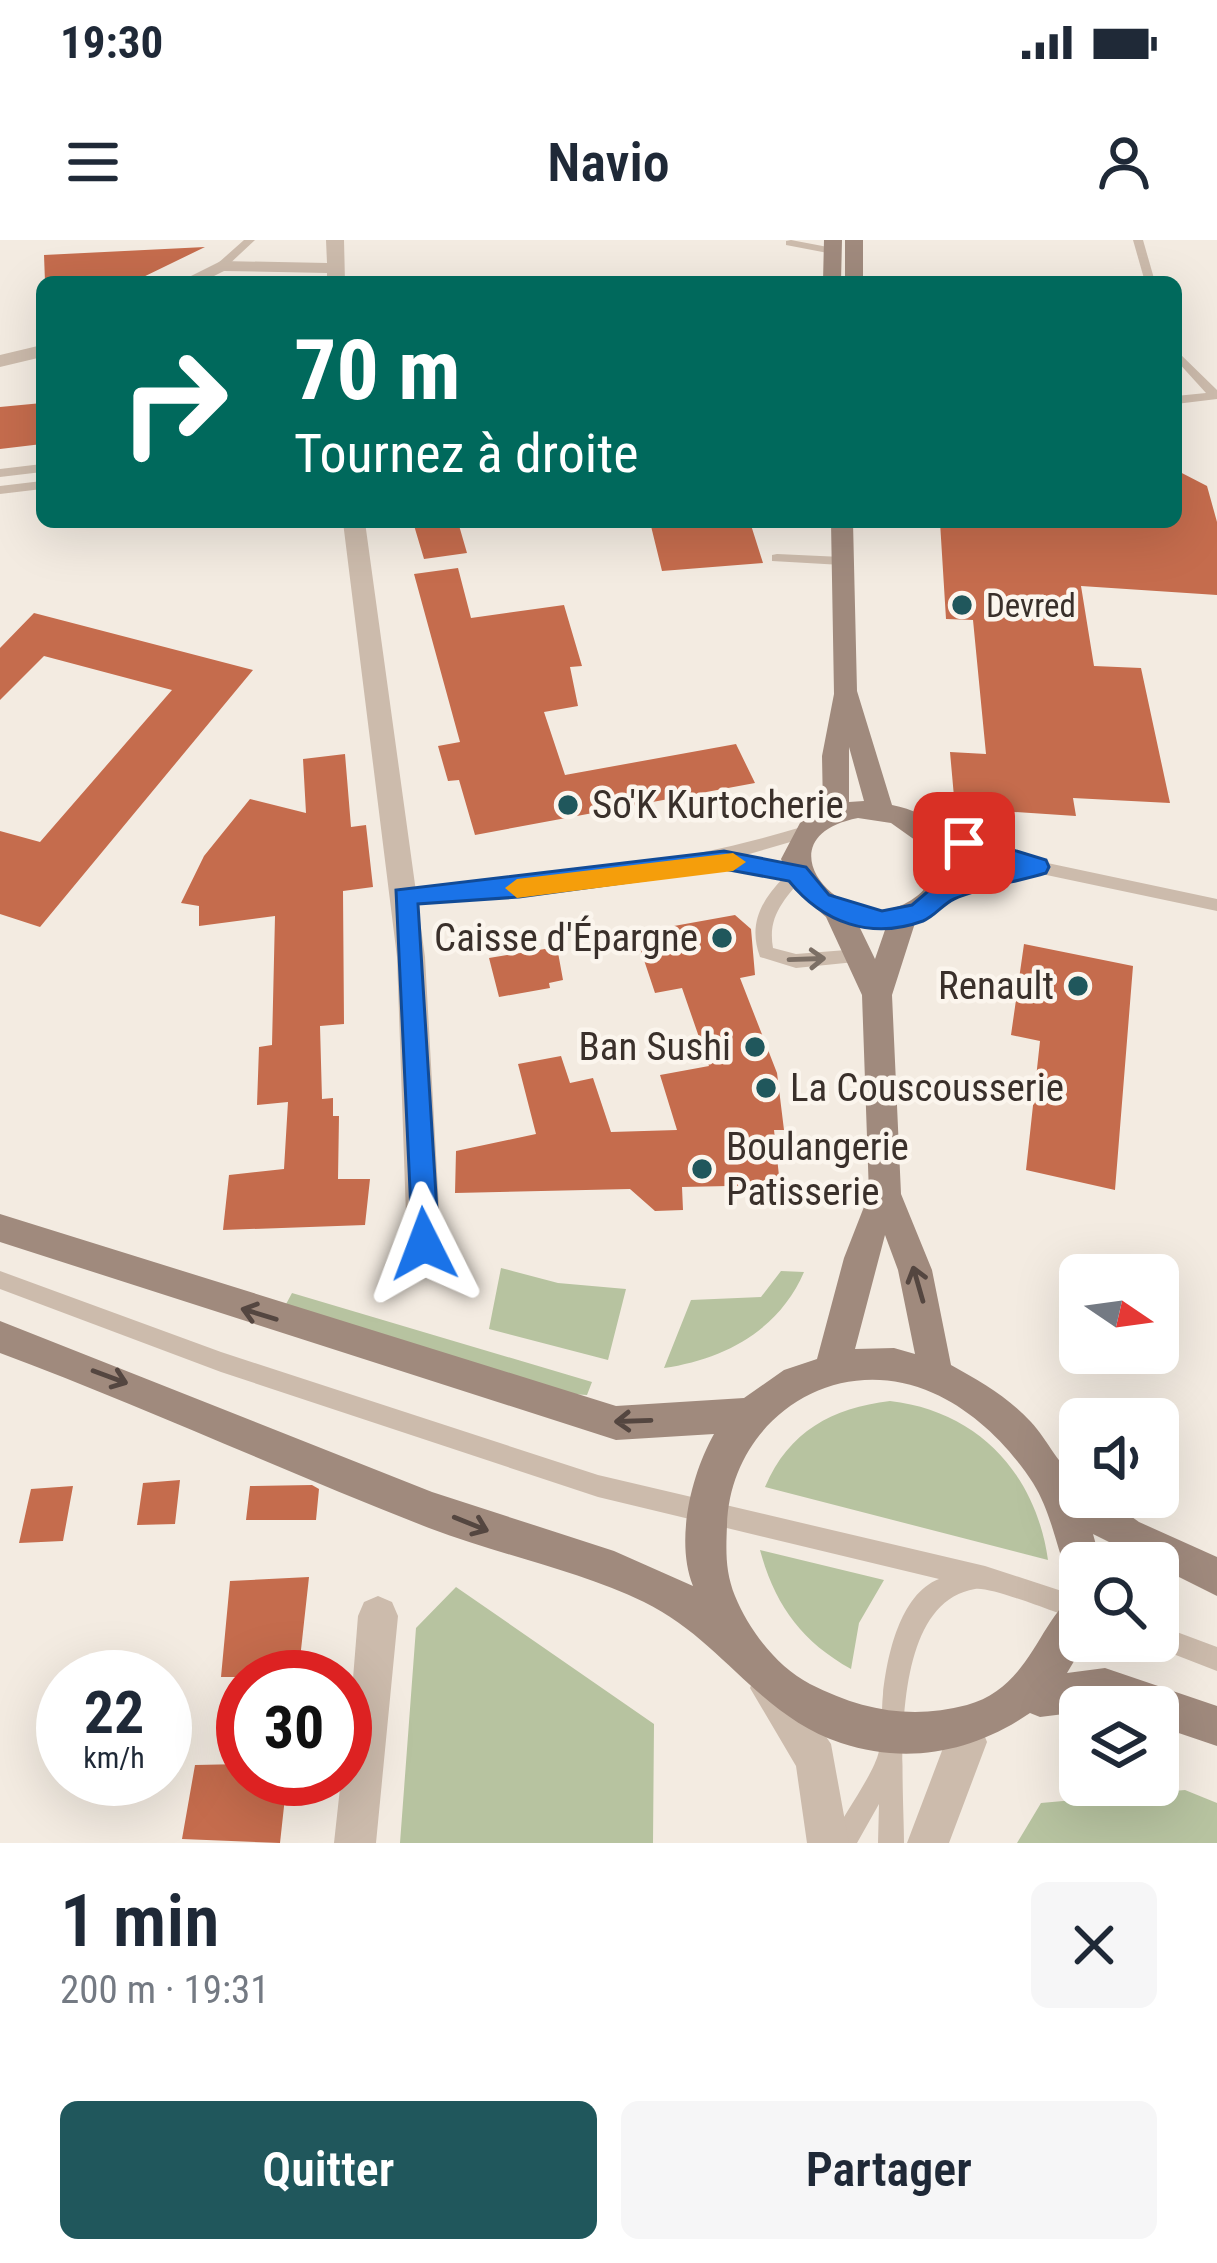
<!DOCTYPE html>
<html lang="fr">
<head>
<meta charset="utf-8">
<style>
  :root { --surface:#fff; --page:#f6f6f7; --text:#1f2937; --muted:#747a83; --accent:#20575c }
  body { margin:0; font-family:"Roboto Condensed",sans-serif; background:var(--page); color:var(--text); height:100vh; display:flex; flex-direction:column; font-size:45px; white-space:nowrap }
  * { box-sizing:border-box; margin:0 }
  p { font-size:39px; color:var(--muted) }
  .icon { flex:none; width:66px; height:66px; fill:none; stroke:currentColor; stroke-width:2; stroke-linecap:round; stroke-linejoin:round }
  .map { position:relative; height:1603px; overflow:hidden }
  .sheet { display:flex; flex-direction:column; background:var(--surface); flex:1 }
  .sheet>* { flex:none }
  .hud { position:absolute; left:36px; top:36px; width:1146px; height:252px; border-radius:18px; box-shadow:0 12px 48px #0002; background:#00695c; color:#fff; overflow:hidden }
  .needle { width:78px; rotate:103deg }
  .fabs { position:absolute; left:1059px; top:1014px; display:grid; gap:24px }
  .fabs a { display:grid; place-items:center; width:120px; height:120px; border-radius:18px; background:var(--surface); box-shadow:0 12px 48px #0002; font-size:60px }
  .speed { position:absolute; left:36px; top:1410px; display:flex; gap:24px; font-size:60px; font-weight:700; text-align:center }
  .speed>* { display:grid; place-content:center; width:156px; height:156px; border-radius:50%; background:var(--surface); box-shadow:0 12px 48px #0002; line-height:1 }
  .speed small { font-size:30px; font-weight:400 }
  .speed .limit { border:18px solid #d22; background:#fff; color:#111 }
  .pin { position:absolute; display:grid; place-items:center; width:102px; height:102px; color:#fff; margin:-51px; border-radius:24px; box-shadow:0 6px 18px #0006 }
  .me { position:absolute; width:132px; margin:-66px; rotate:357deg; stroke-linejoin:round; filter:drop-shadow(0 0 9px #0008) }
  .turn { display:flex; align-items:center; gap:42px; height:252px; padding:0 60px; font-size:54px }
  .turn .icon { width:156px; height:156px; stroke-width:2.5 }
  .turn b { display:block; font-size:84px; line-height:102px }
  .round { display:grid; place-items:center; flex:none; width:126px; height:126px; border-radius:18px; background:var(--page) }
  .summary { display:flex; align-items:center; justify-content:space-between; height:204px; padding:0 60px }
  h1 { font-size:72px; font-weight:600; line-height:90px }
  .action { display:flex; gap:24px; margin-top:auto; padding:24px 60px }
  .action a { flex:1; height:138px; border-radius:18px; background:var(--accent); color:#fff; font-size:48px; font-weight:600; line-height:138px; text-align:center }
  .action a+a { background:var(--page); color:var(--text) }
  .status { display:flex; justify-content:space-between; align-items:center; height:84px; padding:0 60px; background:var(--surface); direction:ltr }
  .status svg { height:33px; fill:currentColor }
  header { display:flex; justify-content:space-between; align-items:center; height:156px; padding:0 60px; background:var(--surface); font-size:54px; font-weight:600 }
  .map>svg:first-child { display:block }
  .green { fill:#b7c3a0 }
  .building { fill:#c56c4d }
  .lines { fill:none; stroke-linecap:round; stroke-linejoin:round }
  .lane { fill:#ccbbac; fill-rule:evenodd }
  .street { fill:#ccbbac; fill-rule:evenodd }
  .secondary { fill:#a08a7d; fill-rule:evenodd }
  .oneway { stroke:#7c6f65 }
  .oneway2 { stroke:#544640 }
  .route { fill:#1a73e8; stroke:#114b97; stroke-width:3 }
  .slow { fill:#f59e0b }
  .poi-dot { fill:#20575c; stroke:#fbf5ed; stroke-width:4.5 }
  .labels { text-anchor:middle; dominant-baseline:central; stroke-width:9; stroke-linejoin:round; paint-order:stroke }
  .far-poi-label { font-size:33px; fill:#3a302b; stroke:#fbf5ed; text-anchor:start }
  .poi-label { font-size:39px; fill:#3a302b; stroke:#fbf5ed; text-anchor:start }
</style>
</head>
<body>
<div class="status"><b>19:30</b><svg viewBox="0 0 49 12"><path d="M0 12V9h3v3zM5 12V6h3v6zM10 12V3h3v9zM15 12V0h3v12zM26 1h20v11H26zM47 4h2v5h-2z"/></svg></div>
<header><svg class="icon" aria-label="menu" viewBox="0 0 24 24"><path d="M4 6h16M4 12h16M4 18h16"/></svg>Navio<svg class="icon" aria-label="person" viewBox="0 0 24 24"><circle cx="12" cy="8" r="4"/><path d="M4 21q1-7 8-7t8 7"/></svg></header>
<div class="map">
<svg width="1217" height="1603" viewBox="0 0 1217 1603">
  <rect width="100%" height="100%" fill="#f3ebe1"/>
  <!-- green -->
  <path class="green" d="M 501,1028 L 558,1043 L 626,1049 L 608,1120 L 489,1089 Z
    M 781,1031 L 804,1032 C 779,1090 725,1119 664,1128 L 691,1060 L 761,1057 Z
    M 292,1053 L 592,1142 L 587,1155 L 572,1154 L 285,1066 Z
    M 890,1161 C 978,1171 1036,1234 1048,1320 L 765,1247 C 789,1191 832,1168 890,1161 Z
    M 760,1310 L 884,1340 L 859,1383 L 851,1429 C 801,1401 775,1365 760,1310 Z
    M 456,1347 L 654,1484 L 653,1603 L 400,1603 L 416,1388 Z
    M 1185,1550 L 1217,1563 L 1217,1603 L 1017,1603 L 1041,1563 Z"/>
  <!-- building -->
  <path class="building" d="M 205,7 L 133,42 L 45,42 L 44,15 Z
    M 42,163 L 42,204 L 0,209 L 0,167 Z
    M 1176,230 L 1207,246 L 1217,282 L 1217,355 L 1081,346 L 1094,426 L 1141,428 L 1170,563 L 1073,558 L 1076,576 L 955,568 L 950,512 L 986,514 L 973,380 L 946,379 L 940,282 L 1176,282 Z
    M 413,282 L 458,282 L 467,313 L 424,319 Z
    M 650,282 L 750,282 L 763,323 L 662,331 Z
    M 458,328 L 471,378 L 564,365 L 582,426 L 570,427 L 578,466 L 544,472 L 565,535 L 736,504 L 755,543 L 475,595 L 459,540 L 448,541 L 438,506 L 460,502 L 414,334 Z
    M 34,373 L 253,430 L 40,687 L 0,674 L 0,591 L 40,602 L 172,450 L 44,416 L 0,460 L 0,408 Z
    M 345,514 L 351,587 L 366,585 L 373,647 L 343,651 L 344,784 L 320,786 L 322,859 L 333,858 L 333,876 L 339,876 L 338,939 L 370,939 L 365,985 L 223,990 L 229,935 L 284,929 L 288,862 L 257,865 L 259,807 L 272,805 L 275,676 L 199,686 L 199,666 L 181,663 L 204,616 L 250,559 L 306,573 L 303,519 Z
    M 735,675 L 751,689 L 755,735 L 740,738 L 777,833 L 784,890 L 774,890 L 780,945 L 682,947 L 683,970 L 655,971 L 630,949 L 455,953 L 456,911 L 536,894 L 518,824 L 561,816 L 570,843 L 593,838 L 611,892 L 677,890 L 660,835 L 709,826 L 682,748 L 655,753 L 635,693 Z
    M 1024,704 L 1133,726 L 1115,950 L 1026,930 L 1040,801 L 1011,795 Z
    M 557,707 L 563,740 L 549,743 L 550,748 L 499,757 L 489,718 Z
    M 180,1240 L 175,1284 L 137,1285 L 143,1243 Z
    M 312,1245 L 319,1249 L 316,1280 L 246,1280 L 250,1246 Z
    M 73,1246 L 63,1301 L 19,1303 L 31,1249 Z
    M 309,1337 L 298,1437 L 221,1437 L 230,1341 Z
    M 243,1524 L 243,1539 L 287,1539 L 280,1603 L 182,1599 L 195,1525 Z"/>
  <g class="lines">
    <!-- lane -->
    <path class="lane" d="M 244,0 L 255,0 L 225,28 L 217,28 L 217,24 Z
      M 791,0 L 833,8 L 838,11 L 833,14 L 786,5 L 786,1 Z
      M 1133,0 L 1143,0 L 1155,42 L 1145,42 Z
      M 1176,110 L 1217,150 L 1217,159 L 1176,164 L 1176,156 L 1206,153 L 1176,120 Z
      M 42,224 L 42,232 L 0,237 L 0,229 Z
      M 42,241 L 42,249 L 0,254 L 0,246 Z
      M 777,314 L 842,317 L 849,321 L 842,325 L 772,321 L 772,315 Z
      M 928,585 L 1038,621 L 1217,659 L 1217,671 L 1037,633 L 942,659 L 936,657 L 934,653 L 936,649 L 1017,626 L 922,595 L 920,591 L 922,587 Z
      M 805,586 L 811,588 L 813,592 L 811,596 L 739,617 L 797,628 L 805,634 C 786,659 767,674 773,708 L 796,714 L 859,709 L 865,711 L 868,716 L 865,721 L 796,728 L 760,717 C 748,684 761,661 784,637 L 728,627 L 720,622 C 617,648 510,655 405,662 L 397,656 L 405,650 C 541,640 674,626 805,586 Z
      M 0,1031 L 221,1112 L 598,1235 L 985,1326 L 1080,1357 L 1080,1381 C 1060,1374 990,1346 975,1349 C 886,1364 904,1537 904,1603 L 878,1603 L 879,1564 L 857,1603 L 830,1603 C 841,1577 874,1535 879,1511 C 883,1493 881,1472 883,1454 C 887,1416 900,1354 939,1339 L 598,1257 L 221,1132 L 0,1049 Z
      M 1158,1385 L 1217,1407 L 1217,1431 L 1150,1405 L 1148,1401 L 1158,1401 Z"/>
    <!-- street -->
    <path class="street" d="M 326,0 L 344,0 L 345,42 L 327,42 L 327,33 L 224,31 L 202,42 L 179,42 L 221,21 L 327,23 Z
      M 42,105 L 42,117 L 0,127 L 0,115 Z
      M 343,282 L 365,282 L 425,717 L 441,1004 L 436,1014 L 424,1019 L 412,1014 L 407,1004 L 397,717 Z
      M 378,1356 L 392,1362 L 398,1376 L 376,1603 L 334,1603 L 341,1539 L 345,1539 L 358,1376 L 364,1362 Z
      M 770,1428 L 784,1434 L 831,1504 L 849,1603 L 807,1603 L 796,1526 L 750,1448 L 756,1434 Z
      M 966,1481 L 981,1487 L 987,1502 L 949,1603 L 907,1603 L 951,1487 Z"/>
    <!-- secondary -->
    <path class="secondary" d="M 824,0 L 842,0 L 841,42 L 823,42 Z
      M 845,0 L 863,0 L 863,42 L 845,42 Z
      M 831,282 L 853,282 L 857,451 L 892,565 C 934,573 953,598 962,638 L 944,666 L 915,683 L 892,755 L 901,954 L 932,1030 L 951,1125 C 980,1141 1008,1157 1031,1182 C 1048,1200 1059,1228 1080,1240 L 1080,1257 L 1104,1257 L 1139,1282 L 1217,1317 L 1217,1356 L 1093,1294 L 1101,1323 L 1080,1323 L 1080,1341 L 1068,1337 C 1056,1305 1051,1272 1033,1243 C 1009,1206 974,1171 933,1153 C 834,1109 730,1181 727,1285 C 726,1311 725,1331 735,1356 C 749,1390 776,1426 810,1444 C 861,1470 911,1480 967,1465 C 1034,1447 1041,1370 1080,1353 L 1080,1401 L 1086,1401 L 1067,1433 L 1105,1428 L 1217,1466 L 1217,1506 L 1158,1486 L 1158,1467 L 1080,1467 L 1080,1472 L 1040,1477 L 1030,1473 C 973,1512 908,1525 841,1503 C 758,1475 722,1400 644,1362 C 577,1330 500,1315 429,1288 C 285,1232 145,1167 0,1113 L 0,1081 L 432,1252 L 614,1311 L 693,1346 C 675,1301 691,1235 714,1194 L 616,1200 L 0,1002 L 0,974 L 616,1166 L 744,1158 L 784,1130 L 817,1119 L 844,1018 L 869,954 L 862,755 L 826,677 L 794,649 L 781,619 L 800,583 L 823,569 L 822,516 L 834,454 ZM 849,507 L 864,561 L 849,562 ZM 858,578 L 891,583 L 929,610 L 934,637 C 873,729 741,601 858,578 ZM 860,688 L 885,690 L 875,719 ZM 885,995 L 898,1030 L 915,1114 L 894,1108 L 855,1109 Z"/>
  </g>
  <!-- one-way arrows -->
  <defs><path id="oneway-shaft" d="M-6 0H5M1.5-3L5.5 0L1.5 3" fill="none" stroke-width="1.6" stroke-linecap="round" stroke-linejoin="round" transform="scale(3)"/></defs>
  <use class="oneway" href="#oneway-shaft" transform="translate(807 719) rotate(-2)"/>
  <g class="oneway2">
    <use href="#oneway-shaft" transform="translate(918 1044) rotate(-106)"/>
    <use href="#oneway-shaft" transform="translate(259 1074) rotate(-163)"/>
    <use href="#oneway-shaft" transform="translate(110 1137) rotate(20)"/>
    <use href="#oneway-shaft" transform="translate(633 1181) rotate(178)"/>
    <use href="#oneway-shaft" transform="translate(471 1284) rotate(22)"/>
  </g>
  <!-- route -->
  <path class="route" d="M 964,595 L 1046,620 L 1049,627 L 1046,633 C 1016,642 982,647 954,659 C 943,664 935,676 923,681 C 871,700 823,683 789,641 L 724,629 L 519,657 L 418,664 L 439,1004 L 435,1014 L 413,1014 L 396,650 L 724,611 L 806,627 L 829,655 L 882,671 L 912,665 L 933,647 L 1007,626 L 956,609 L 956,597 Z"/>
  <!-- slow -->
  <path class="slow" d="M 733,613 L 746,622 L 733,631 L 517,658 L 505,648 L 517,639 Z"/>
  <!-- markers -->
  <g class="poi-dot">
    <circle cx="962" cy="365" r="12"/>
    <circle cx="568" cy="565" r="12"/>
    <circle cx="722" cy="698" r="12"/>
    <circle cx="1078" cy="746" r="12"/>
    <circle cx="755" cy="807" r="12"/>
    <circle cx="766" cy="848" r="12"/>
    <circle cx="702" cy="929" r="12"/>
  </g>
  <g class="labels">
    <!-- far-poi labels -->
    <g class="far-poi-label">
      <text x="986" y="365">Devred</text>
    </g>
    <!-- poi labels -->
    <g class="poi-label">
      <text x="592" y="565">So'K Kurtocherie</text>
      <text x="698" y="698" text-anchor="end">Caisse d'Épargne</text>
      <text x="1054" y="746" text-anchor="end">Renault</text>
      <text x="731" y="807" text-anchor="end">Ban Sushi</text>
      <text x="790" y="848">La Couscousserie</text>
      <text x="726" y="907">Boulangerie<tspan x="726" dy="45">Patisserie</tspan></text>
    </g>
  </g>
</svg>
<div class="fabs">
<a><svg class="needle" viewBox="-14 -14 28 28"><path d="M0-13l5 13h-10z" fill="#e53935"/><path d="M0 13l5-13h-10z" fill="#747a83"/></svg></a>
<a><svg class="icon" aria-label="sound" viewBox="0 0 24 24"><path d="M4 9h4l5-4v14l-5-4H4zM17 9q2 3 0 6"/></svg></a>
<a><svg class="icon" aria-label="search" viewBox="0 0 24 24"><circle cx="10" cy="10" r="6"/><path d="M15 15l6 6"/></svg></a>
<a><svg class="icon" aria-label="layers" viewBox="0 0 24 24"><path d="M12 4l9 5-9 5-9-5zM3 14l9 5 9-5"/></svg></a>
</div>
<div class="speed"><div>22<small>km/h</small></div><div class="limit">30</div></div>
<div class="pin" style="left:964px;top:603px;background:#d93025"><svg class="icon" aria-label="arrive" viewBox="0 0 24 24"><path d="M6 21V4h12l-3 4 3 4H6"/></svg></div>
<svg class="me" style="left:424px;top:1004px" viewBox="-20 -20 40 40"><path d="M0-17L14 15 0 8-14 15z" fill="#1a73e8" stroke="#fff" stroke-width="4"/></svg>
<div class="hud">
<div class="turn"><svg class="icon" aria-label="right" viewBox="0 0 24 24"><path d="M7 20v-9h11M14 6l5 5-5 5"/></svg><div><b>70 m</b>Tournez à droite</div></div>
</div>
</div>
<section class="sheet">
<div class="summary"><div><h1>1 min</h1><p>200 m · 19:31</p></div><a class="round"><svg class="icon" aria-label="close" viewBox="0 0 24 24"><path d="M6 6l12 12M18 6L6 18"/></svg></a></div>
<div class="action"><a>Quitter</a><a>Partager</a></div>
</section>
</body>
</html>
